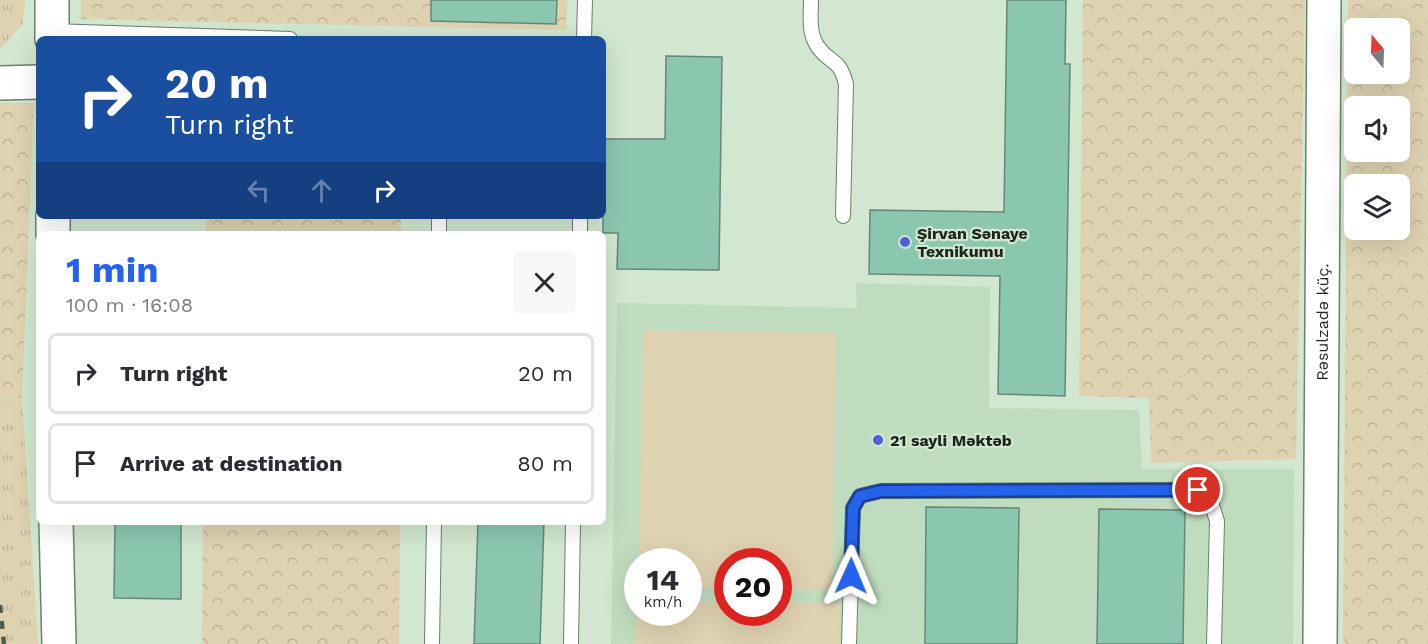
<!DOCTYPE html>
<html lang="en">
<head>
<meta charset="utf-8">
<style>
  :root { --surface:#fff; --page:#f7f7f7; --text:#2b2b33; --muted:#7c7c81; --line:#e1e1e2; --accent:#2563eb }
  body { margin:0; font-family:"Work Sans",sans-serif; background:var(--page); color:var(--text); height:100vh; display:flex; flex-direction:column; font-size:22px; white-space:nowrap }
  * { box-sizing:border-box; margin:0 }
  p { font-size:20px; color:var(--muted) }
  .icon { flex:none; width:33px; height:33px; fill:none; stroke:currentColor; stroke-width:2; stroke-linecap:round; stroke-linejoin:round }
  .map { position:relative; flex:1; overflow:hidden }
  .drawer { position:absolute; left:36px; top:231px; width:570px; height:294px; display:flex; flex-direction:column; background:var(--surface); border-radius:9px; box-shadow:0 6px 24px #0002 }
  .drawer>* { flex:none }
  .guide { position:absolute; left:36px; top:36px; width:570px; height:183px; border-radius:9px; box-shadow:0 6px 24px #0002; background:#1a4fa0; color:#fff; overflow:hidden }
  .needle { width:39px; rotate:341deg }
  .controls { position:absolute; left:1344px; top:18px; display:grid; gap:12px }
  .controls a { display:grid; place-items:center; width:66px; height:66px; border-radius:9px; background:var(--surface); box-shadow:0 6px 24px #0002; font-size:30px }
  .speed { position:absolute; left:624px; top:548px; display:flex; gap:12px; font-size:30px; font-weight:700; text-align:center }
  .speed>* { display:grid; place-content:center; width:78px; height:78px; border-radius:50%; background:var(--surface); box-shadow:0 6px 24px #0002; line-height:1 }
  .speed small { font-size:15px; font-weight:400 }
  .speed .limit { border:9px solid #d22; background:#fff; color:#111 }
  .pin { position:absolute; display:grid; place-items:center; width:51px; height:51px; color:#fff; margin:-26px; border:3px solid #fff; border-radius:50%; box-shadow:0 2px 6px #0007 }
  .me { position:absolute; width:66px; margin:-33px; rotate:1deg; stroke-linejoin:round; filter:drop-shadow(0 0 4px #0008) }
  .turn { display:flex; align-items:center; gap:21px; height:126px; padding:0 30px; font-size:27px }
  .turn .icon { width:78px; height:78px; stroke-width:2.5 }
  .turn b { display:block; font-size:42px; line-height:51px }
  .lanes { display:flex; align-items:center; height:57px; padding:0 30px; background:#0003; justify-content:center; gap:30px; direction:ltr }
  .lanes .off { opacity:.35 }
  .round { display:grid; place-items:center; flex:none; width:63px; height:63px; border-radius:9px; background:var(--page) }
  .summary { display:flex; align-items:center; justify-content:space-between; height:102px; padding:0 30px }
  h1 { font-size:36px; font-weight:700; line-height:45px; color:var(--accent) }
  ul { padding:0; list-style:none }
  li { display:flex; align-items:center; gap:18px; height:81px; margin:0 12px 9px; padding:0 18px; border:3px solid var(--line); border-radius:9px }
  li div { flex:1 }
  li b { display:block; font-size:22px }
  li em { font-style:normal }
  .map>svg:first-child { display:block }
  .built { fill:#c0dcbe; fill-rule:evenodd }
  .grass { fill:url(#grass-tufts) }
  .forest { fill:url(#forest-crowns); fill-rule:evenodd }
  .pitch { fill:#ded2b0 }
  .building { fill:#8bc6af; stroke:#67867a; stroke-width:1.5 }
  .lines { fill:none; stroke-linecap:round; stroke-linejoin:round }
  .lane-casing { stroke:#6b7f6a; stroke-width:16 }
  .secondary-casing { stroke:#6b7f6a; stroke-width:36 }
  .lane { stroke:#fff; stroke-width:14 }
  .secondary { stroke:#fff; stroke-width:33 }
  .rail { stroke:#4f5b4d; stroke-width:4.5; stroke-dasharray:8 8; stroke-linecap:butt }
  .route-casing { stroke:#184099; stroke-width:15 }
  .route { stroke:#2563eb; stroke-width:10 }
  .poi-dot { fill:#4d60d5; stroke:#d1e7cf; stroke-width:2 }
  .labels { text-anchor:middle; dominant-baseline:central; stroke-width:4.5; stroke-linejoin:round; paint-order:stroke }
  .poi-label { font-size:16px; font-weight:bold; fill:#1c241b; stroke:#d1e7cf; text-anchor:start }
  .street-label { font-size:16px; fill:#1c241b; stroke:#d1e7cf }
</style>
</head>
<body>
<div class="map">
<svg width="1428" height="644" viewBox="0 0 1428 644">
  <defs>
    <pattern id="grass-tufts" width="24" height="20" patternUnits="userSpaceOnUse" patternTransform="scale(1.5)"><rect width="24" height="20" fill="#ded2b0"/><path d="M3 7l-1-3M5 7V3M7 7l1-3M15 17l-1-3M17 17v-4M19 17l1-3" fill="none" stroke="#beb497"/></pattern>
    <pattern id="forest-crowns" width="20" height="18" patternUnits="userSpaceOnUse" patternTransform="scale(1.5)"><rect width="20" height="18" fill="#ded2b0"/><path d="M2 6a3 3 0 1 1 6 0M12 15a3 3 0 1 1 6 0" fill="none" stroke="#beb497"/></pattern>
  </defs>
  <rect width="100%" height="100%" fill="#d1e7cf"/>
  <!-- built -->
  <path class="built" d="M 856,283 L 990,287 L 989,408 L 1139,410 L 1142,469 L 1294,469 L 1293,644 L 611,644 L 617,303 L 857,308 ZM 638,561 L 688,561 L 688,612 L 638,612 ZM 728,561 L 778,561 L 778,612 L 728,612 Z"/>
  <!-- grass -->
  <path class="grass" d="M 0,0 L 25,0 L 23,24 L 0,49 Z
    M 22,398 L 38,644 L 0,644 L 0,400 Z"/>
  <!-- forest -->
  <path class="forest" d="M 81,0 L 567,0 L 566,30 L 81,19 Z
    M 1083,0 L 1305,0 L 1296,459 L 1151,463 L 1149,398 L 1079,396 Z
    M 1348,0 L 1428,0 L 1428,644 L 1343,644 ZM 1400,28 L 1400,74 L 1354,74 L 1354,28 ZM 1400,106 L 1400,152 L 1354,152 L 1354,106 ZM 1400,184 L 1400,230 L 1354,230 L 1354,184 Z
    M 0,103 L 34,103 L 22,398 L 0,399 Z
    M 206,216 L 401,216 L 401,234 L 206,234 Z
    M 203,522 L 400,522 L 399,644 L 202,644 Z"/>
  <!-- pitch -->
  <path class="pitch" d="M 643,330 L 836,333 L 832,590 L 779,589 L 778,561 L 728,561 L 727,588 L 689,588 L 688,561 L 639,561 Z
    M 636,600 L 637,600 L 638,612 L 688,612 L 689,601 L 727,602 L 728,612 L 778,612 L 779,602 L 840,603 L 839,644 L 635,644 Z"/>
  <!-- building -->
  <path class="building" d="M 431,0 L 557,0 L 556,24 L 431,21 Z
    M 1007,0 L 1066,0 L 1065,64 L 1070,64 L 1065,396 L 998,394 L 1000,276 L 869,274 L 870,210 L 1004,212 Z
    M 666,56 L 722,57 L 719,270 L 617,269 L 618,233 L 603,233 L 603,139 L 665,139 Z
    M 926,507 L 1019,508 L 1017,644 L 925,644 Z
    M 1099,509 L 1185,510 L 1183,644 L 1097,644 Z
    M 115,522 L 181,522 L 181,599 L 114,598 Z
    M 478,522 L 544,522 L 540,644 L 474,644 Z"/>
  <g class="lines">
    <!-- lane casing -->
    <g class="lane-casing">
      <path id="lane" d="M 811,0 C 811,16 808,33 818,47 C 831,65 839,57 846,84 L 843,216
        M 51,31 L 290,39
        M 584,39 L 585,0
        M 439,234 L 439,216
        M 580,234 L 580,216
        M 432,644 L 434,522
        M 571,644 L 573,522
        M 849,644 L 853,508 L 860,496 L 881,491 L 1198,490 L 1211,502 L 1217,521 L 1214,644"/>
    </g>
    <!-- secondary casing -->
    <g class="secondary-casing">
      <g id="secondary">
        <path d="M 52,39 L 52,0"/>
        <path d="M 0,83 L 39,82"/>
        <path d="M 53,216 L 53,234"/>
        <path d="M 56,522 L 59,644"/>
        <path id="s1" d="M 1320,644 L 1324,0"/>
      </g>
    </g>
    <!-- lane -->
    <use href="#lane" class="lane"/>
    <!-- secondary -->
    <use href="#secondary" class="secondary"/>
    <!-- rail -->
    <path class="rail" d="M 0,605 L 4,644"/>
  </g>
  <g class="lines">
    <!-- route casing -->
    <g class="route-casing">
      <path id="route" d="M 851,576 L 853,508 L 860,496 L 881,491 L 1198,490"/>
    </g>
    <!-- route -->
    <use href="#route" class="route"/>
  </g>
  <!-- markers -->
  <g class="poi-dot">
    <circle cx="905" cy="242" r="6"/>
    <circle cx="878" cy="440" r="6"/>
  </g>
  <g class="labels">
    <!-- poi labels -->
    <g class="poi-label">
      <text x="917" y="233">Şirvan Sənaye<tspan x="917" dy="18">Texnikumu</tspan></text>
      <text x="890" y="440">21 sayli Məktəb</text>
    </g>
    <!-- street labels -->
    <g class="street-label">
      <text stroke="none"><textPath href="#s1" startOffset="322">Rəsulzadə küç.</textPath></text>
    </g>
  </g>
</svg>
<div class="controls">
<a><svg class="needle" viewBox="-14 -14 28 28"><path d="M0-13l5 13h-10z" fill="#e53935"/><path d="M0 13l5-13h-10z" fill="#7c7c81"/></svg></a>
<a><svg class="icon" aria-label="sound" viewBox="0 0 24 24"><path d="M4 9h4l5-4v14l-5-4H4zM17 9q2 3 0 6"/></svg></a>
<a><svg class="icon" aria-label="layers" viewBox="0 0 24 24"><path d="M12 4l9 5-9 5-9-5zM3 14l9 5 9-5"/></svg></a>
</div>
<div class="speed"><div>14<small>km/h</small></div><div class="limit">20</div></div>
<div class="pin" style="left:1198px;top:490px;background:#d93025"><svg class="icon" aria-label="arrive" viewBox="0 0 24 24"><path d="M6 21V4h12l-3 4 3 4H6"/></svg></div>
<svg class="me" style="left:851px;top:576px" viewBox="-20 -20 40 40"><path d="M0-17L14 15 0 8-14 15z" fill="#2563eb" stroke="#fff" stroke-width="4"/></svg>
<div class="guide">
<div class="turn"><svg class="icon" aria-label="right" viewBox="0 0 24 24"><path d="M7 20v-9h11M14 6l5 5-5 5"/></svg><div><b>20 m</b>Turn right</div></div>
<div class="lanes"><svg class="icon off" aria-label="left" viewBox="0 0 24 24"><path d="M17 20v-9H6M10 6l-5 5 5 5"/></svg><svg class="icon off" aria-label="ahead" viewBox="0 0 24 24"><path d="M12 20V5M6 11l6-6 6 6"/></svg><svg class="icon" aria-label="right" viewBox="0 0 24 24"><path d="M7 20v-9h11M14 6l5 5-5 5"/></svg></div>
</div>
<section class="drawer">
<div class="summary"><div><h1>1 min</h1><p>100 m · 16:08</p></div><a class="round"><svg class="icon" aria-label="close" viewBox="0 0 24 24"><path d="M6 6l12 12M18 6L6 18"/></svg></a></div>
<ul>
<li><svg class="icon" aria-label="right" viewBox="0 0 24 24"><path d="M7 20v-9h11M14 6l5 5-5 5"/></svg><div><b>Turn right</b></div><em>20 m</em></li>
<li><svg class="icon" aria-label="arrive" viewBox="0 0 24 24"><path d="M6 21V4h12l-3 4 3 4H6"/></svg><div><b>Arrive at destination</b></div><em>80 m</em></li>
</ul>
</section>
</div>
</body>
</html>
